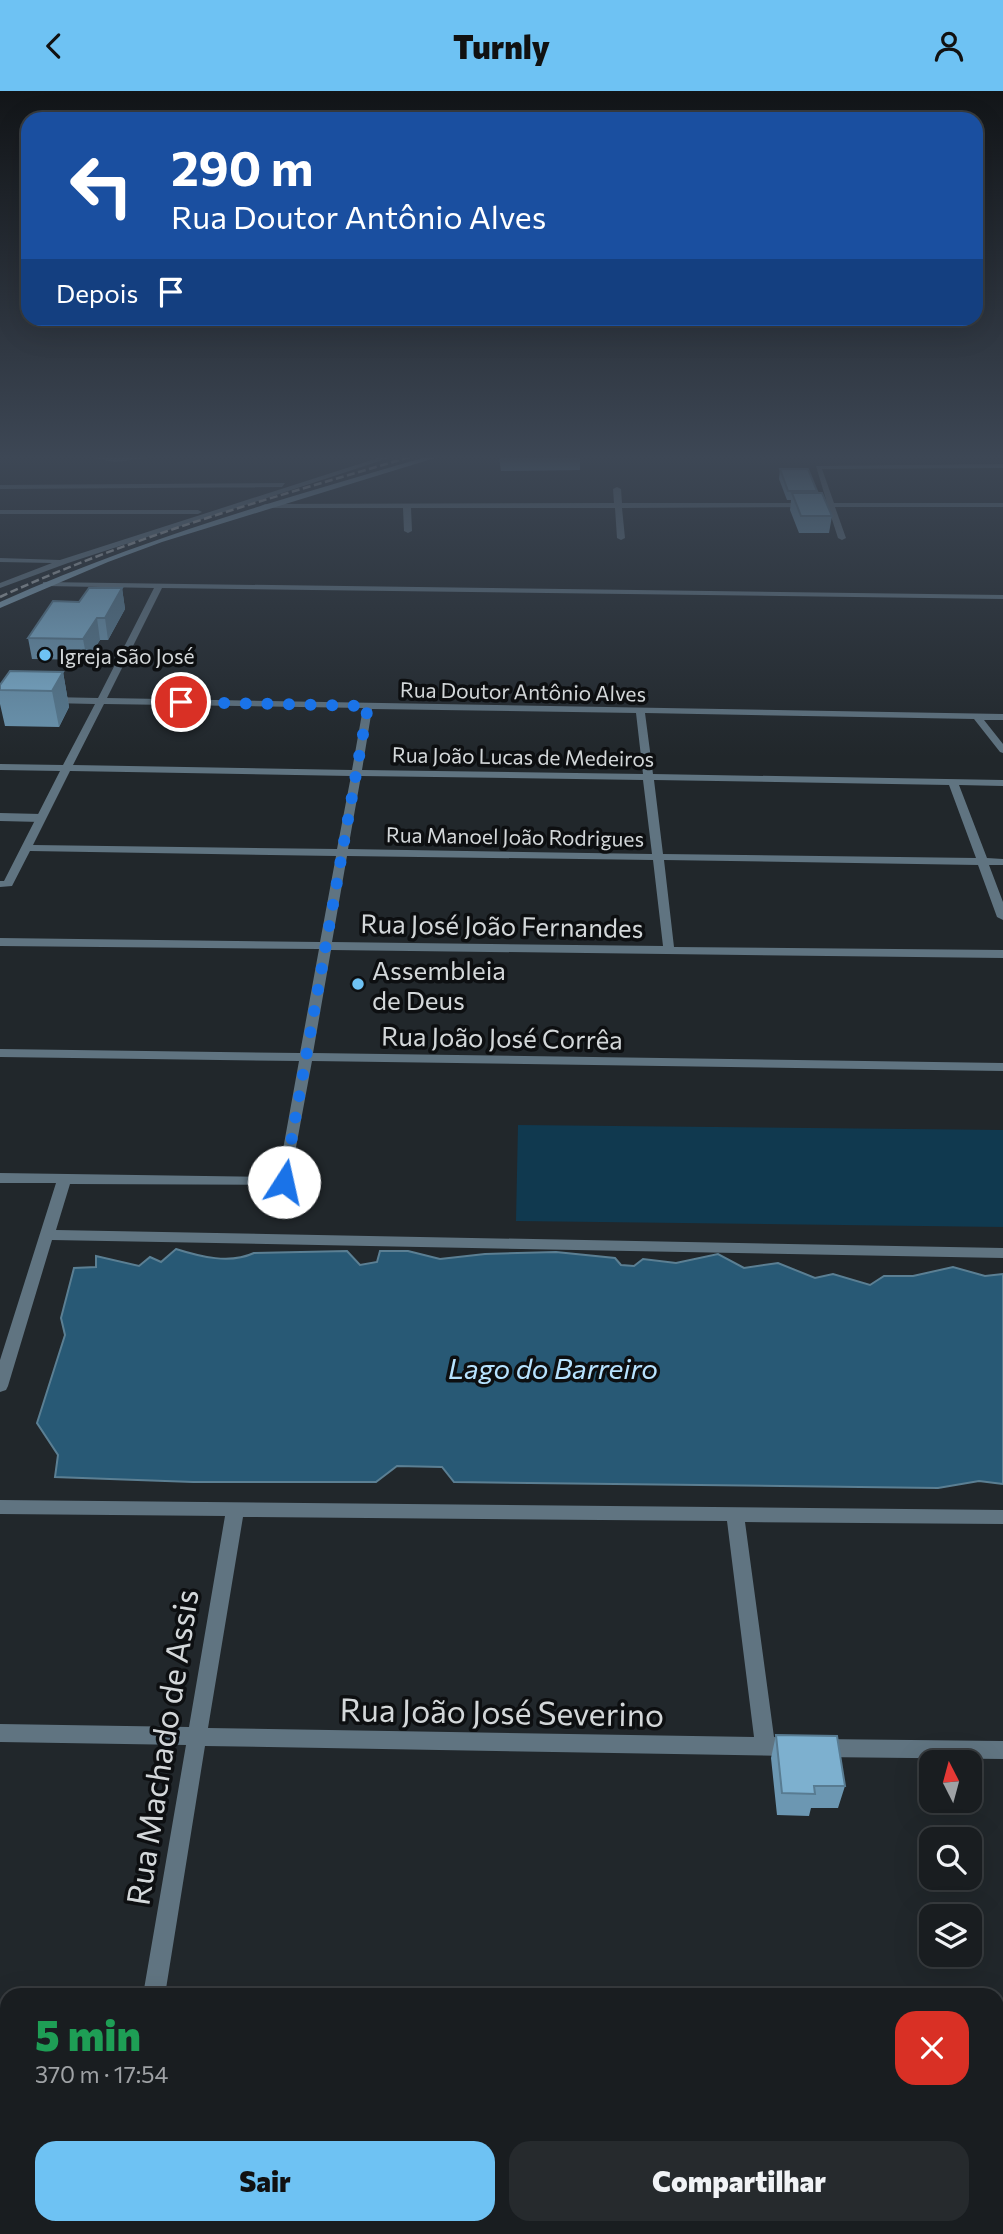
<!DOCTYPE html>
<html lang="pt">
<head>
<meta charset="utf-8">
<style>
  :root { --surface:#191d20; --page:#262a2d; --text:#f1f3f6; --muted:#9fa2a5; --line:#373b3e; --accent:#6ec2f3 }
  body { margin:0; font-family:Commissioner,sans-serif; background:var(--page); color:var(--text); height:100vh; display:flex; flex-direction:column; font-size:26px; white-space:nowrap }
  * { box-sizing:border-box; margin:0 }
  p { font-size:23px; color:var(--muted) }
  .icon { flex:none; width:38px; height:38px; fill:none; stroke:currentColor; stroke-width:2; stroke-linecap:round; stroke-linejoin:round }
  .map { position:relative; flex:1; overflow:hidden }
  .sheet { position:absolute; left:0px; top:1897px; width:1004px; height:247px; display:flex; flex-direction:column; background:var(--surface); border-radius:21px 21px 0 0; box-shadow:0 7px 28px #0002,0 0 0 2px var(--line) }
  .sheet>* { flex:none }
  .hud { position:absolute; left:21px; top:21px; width:962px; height:214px; border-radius:21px; box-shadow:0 7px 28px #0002,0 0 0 2px var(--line); background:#1a4fa0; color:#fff; overflow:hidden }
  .needle { width:46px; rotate:354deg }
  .fabs { position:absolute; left:919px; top:1659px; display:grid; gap:14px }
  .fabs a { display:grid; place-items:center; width:63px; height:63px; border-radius:14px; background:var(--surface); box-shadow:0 7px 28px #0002,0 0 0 2px var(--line); font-size:35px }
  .pin { position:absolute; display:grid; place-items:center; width:60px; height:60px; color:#fff; margin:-30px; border:4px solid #fff; border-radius:50%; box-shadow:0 2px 7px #0007 }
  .me { position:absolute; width:77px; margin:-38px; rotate:10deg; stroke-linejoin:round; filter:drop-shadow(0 0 5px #0008) }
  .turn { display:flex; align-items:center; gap:24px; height:147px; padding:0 35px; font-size:32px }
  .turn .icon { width:91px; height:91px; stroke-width:2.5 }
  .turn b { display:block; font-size:49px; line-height:60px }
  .then { display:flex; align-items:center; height:66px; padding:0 35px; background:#0003; gap:14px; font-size:26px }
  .round { display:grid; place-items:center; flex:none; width:74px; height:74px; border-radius:21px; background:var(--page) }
  .headline { display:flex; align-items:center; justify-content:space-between; height:119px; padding:0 35px }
  h1 { font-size:42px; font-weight:800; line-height:52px; color:#1e9e55 }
  .cta { display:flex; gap:14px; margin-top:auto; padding:14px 35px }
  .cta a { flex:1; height:80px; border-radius:21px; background:var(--accent); color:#111; font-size:28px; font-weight:800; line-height:80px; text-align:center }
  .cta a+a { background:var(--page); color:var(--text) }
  header { display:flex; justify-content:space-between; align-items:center; height:91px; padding:0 35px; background:var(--accent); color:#111; font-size:32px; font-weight:800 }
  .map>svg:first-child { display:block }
  .green { fill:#10394f }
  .water { fill:#285975; stroke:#5b7f93; stroke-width:2 }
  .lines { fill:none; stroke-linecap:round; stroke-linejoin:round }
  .service { stroke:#607481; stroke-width:8 }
  .minor { fill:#607481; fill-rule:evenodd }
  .secondary { fill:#80a1b5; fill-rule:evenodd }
  .rail { stroke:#a7acae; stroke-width:2.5; stroke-dasharray:8 3.5; stroke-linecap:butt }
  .wall { fill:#6c97b2 }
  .shaded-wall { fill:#587b91 }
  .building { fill:#7db0cf; stroke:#587b91; stroke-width:2 }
  .route { stroke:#1a73e8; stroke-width:12; stroke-dasharray:0 21.6 }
  .poi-dot { fill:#6ec2f3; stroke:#0d0f11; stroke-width:2.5 }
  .labels { text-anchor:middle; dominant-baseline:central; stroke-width:7; stroke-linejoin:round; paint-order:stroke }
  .far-poi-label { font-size:21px; fill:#d3d7d9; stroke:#0d0f11; text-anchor:start }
  .far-street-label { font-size:21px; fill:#d3d7d9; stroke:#0d0f11 }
  .street-label { font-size:26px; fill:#d3d7d9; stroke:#0d0f11 }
  .poi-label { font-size:26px; fill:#d3d7d9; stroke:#0d0f11; text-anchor:start }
  .water-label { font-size:28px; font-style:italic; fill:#b7e3ff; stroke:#0d0f11 }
  .near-street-label { font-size:32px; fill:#d3d7d9; stroke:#0d0f11 }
</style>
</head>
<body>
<header><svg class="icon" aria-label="back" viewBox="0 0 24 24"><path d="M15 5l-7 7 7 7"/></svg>Turnly<svg class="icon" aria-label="person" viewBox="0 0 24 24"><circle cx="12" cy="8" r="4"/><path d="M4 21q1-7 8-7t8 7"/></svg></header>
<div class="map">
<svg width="1003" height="2143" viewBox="0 0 1003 2143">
  <rect width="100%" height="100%" fill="#21272b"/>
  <!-- green -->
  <path class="green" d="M 518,1034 L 1003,1039 L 1003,1136 L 516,1130 Z"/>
  <!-- water -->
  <path class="water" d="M 176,1158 C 201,1166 230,1173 254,1162 L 347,1160 L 360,1174 L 377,1171 L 380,1160 L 408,1160 L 440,1168 L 485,1163 L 556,1161 L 615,1167 L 621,1174 L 634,1175 L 643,1168 L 676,1172 L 718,1163 L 744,1177 L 778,1172 L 815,1187 L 833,1183 L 870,1194 L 884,1185 L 913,1185 L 953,1176 L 985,1185 L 1003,1183 L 1003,1393 L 979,1390 L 938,1397 L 454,1391 L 442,1376 L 397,1375 L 376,1391 L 193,1391 L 55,1386 L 58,1364 L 37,1332 L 65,1244 L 61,1227 L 74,1177 L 96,1176 L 96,1165 L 139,1175 L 150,1166 L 161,1171 Z"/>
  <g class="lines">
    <!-- service -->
    <path class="service" d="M 0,726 L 41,727"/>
    <!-- minor -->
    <path class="minor" d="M 88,366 L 155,366 L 115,371 Z
      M 381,366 L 392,366 L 68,472 L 0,497 L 0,492 L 52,472 L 0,471 L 0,467 L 60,469 Z
      M 1003,373 L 1003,377 L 822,378 L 834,412 L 1003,412 L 1003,416 L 835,416 L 846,447 L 842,449 L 838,447 L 828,416 L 622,417 L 625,447 L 621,449 L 617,447 L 615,417 L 411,417 L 412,440 L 408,442 L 404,440 L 403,417 L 265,417 L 261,415 L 265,413 L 614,412 L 613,398 L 617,396 L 621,398 L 622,412 L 827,412 L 816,375 Z
      M 285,392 L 282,396 L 0,398 L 0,394 Z
      M 0,419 L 198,419 L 202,421 L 198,423 L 0,423 Z
      M 43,491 L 1003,504 L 1003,508 L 162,497 L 107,607 L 1003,623 L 1003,629 L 984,629 L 1003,653 L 1003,662 L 1000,661 L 974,628 L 645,622 L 653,683 L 1003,689 L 1003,695 L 959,694 L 987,767 L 1003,768 L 1003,774 L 989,774 L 1003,811 L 1003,829 L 997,826 L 978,774 L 664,769 L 674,856 L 1003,859 L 1003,867 L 331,859 L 313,962 L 1003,972 L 1003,980 L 312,970 L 289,1094 L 70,1093 L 56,1139 L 1003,1157 L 1003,1167 L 52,1149 L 8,1295 L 6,1299 L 0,1301 L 0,1269 L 56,1092 L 0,1092 L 0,1082 L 278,1086 L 299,970 L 0,966 L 0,958 L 300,962 L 319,858 L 0,855 L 0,847 L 320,851 L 336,765 L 30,760 L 12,795 L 0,796 L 0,790 L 4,790 L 60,680 L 0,679 L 0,673 L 63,674 L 95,613 L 50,612 L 45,609 L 50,606 L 98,607 L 154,497 L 46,495 L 43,495 ZM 104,613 L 363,617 L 352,679 L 73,674 ZM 372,618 L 636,622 L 643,683 L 362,679 ZM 70,680 L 351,685 L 337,758 L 33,754 ZM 361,685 L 643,689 L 652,763 L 348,758 ZM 654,689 L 949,694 L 976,767 L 663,763 ZM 347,765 L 653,769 L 663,855 L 332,851 Z
      M 0,1409 L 1003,1419 L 1003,1433 L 745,1431 L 774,1646 L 789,1647 L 796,1649 L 799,1656 L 796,1663 L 789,1665 L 205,1655 L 165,1904 L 143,1904 L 186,1654 L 0,1651 L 0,1633 L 189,1636 L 225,1425 L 0,1423 ZM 243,1426 L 727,1430 L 754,1646 L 208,1637 Z
      M 820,1648 L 1003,1650 L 1003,1668 L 820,1666 L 813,1664 L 810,1657 L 813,1650 Z
      M 998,1951 L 1003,1951 L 1003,1973 L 998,1973 Z
      M 105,2137 L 129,2137 L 128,2143 L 104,2143 Z
      M 815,2137 L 839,2137 L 840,2143 L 816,2143 Z"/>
    <!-- secondary -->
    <path class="secondary" d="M 426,366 L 438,366 L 162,451 L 108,471 L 0,517 L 0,511 C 138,449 281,408 426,366 Z"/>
    <!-- rail -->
    <path class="rail" d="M 0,506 C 132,445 271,407 410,366"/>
  </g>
  <!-- wall -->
  <path class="wall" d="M 499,366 L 580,366 L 580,379 L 501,380 Z
    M 780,378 L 817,400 L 817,402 L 832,425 L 829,442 L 799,442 L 790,419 L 791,409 L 787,409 L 779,388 Z
    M 122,497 L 125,518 L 108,549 L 100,549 L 87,569 L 32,568 L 28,547 L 79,511 Z
    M 63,581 L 69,616 L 59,636 L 5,635 L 0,613 L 0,594 Z
    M 776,1644 L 845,1695 L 838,1717 L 811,1717 L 809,1725 L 777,1724 L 771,1667 Z"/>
  <!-- shaded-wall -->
  <path class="shaded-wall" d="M 122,497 L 125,518 L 108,549 L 105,527 Z
    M 97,527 L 100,549 L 87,569 L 83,548 Z
    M 63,581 L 69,616 L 59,636 L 52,600 Z"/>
  <!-- building -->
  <path class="building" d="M 780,378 L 808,378 L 817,400 L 788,400 Z
    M 792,402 L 822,402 L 832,425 L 801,425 Z
    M 89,497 L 122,497 L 105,527 L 97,527 L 83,548 L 28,547 L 53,510 L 79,511 Z
    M 10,580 L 63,581 L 52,600 L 0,599 L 0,594 Z
    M 776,1644 L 837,1645 L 845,1695 L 814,1695 L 815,1703 L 782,1702 Z"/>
  <!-- sky -->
  <linearGradient id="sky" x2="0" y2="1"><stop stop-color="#121518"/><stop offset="0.55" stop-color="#3d4755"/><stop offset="1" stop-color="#3d4755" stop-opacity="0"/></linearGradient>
  <rect width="1003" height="666" fill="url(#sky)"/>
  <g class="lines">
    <!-- route -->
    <path class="route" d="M 181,611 L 368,615 L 284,1091"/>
  </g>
  <!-- markers -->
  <g class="poi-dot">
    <circle cx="45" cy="564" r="7"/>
    <circle cx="358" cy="893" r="7"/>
  </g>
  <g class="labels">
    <!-- far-poi labels -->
    <g class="far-poi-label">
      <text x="59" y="564">Igreja São José</text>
    </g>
    <!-- far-street labels -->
    <g class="far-street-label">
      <text transform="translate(523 600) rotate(1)">Rua Doutor Antônio Alves</text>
      <text transform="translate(523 665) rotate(1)">Rua João Lucas de Medeiros</text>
      <text transform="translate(515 745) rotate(1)">Rua Manoel João Rodrigues</text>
    </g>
    <!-- street labels -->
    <g class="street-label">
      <text transform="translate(502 834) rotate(1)">Rua José João Fernandes</text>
      <text transform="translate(502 946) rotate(1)">Rua João José Corrêa</text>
    </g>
    <!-- poi labels -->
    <g class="poi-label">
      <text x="372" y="878">Assembleia<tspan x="372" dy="30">de Deus</tspan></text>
    </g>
    <!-- water labels -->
    <g class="water-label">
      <text x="553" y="1277">Lago do Barreiro</text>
    </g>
    <!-- near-street labels -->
    <g class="near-street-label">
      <text transform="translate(502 1620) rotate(1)">Rua João José Severino</text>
      <text transform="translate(161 1656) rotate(-81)">Rua Machado de Assis</text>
    </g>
  </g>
</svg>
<div class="fabs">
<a><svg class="needle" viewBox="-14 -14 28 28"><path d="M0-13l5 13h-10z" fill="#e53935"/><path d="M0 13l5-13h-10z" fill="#9fa2a5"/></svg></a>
<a><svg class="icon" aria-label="search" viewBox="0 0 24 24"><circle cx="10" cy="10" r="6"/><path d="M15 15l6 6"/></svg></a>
<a><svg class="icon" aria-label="layers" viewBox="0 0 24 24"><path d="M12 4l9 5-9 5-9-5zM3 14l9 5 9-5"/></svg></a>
</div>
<div class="pin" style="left:181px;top:611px;background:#d93025"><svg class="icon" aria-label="arrive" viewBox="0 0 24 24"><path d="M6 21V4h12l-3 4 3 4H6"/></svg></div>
<svg class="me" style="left:284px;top:1091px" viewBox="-20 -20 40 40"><circle r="19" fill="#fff"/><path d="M0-13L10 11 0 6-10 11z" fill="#1a73e8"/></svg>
<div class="hud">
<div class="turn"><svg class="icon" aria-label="left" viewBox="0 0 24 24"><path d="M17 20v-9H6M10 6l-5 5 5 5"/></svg><div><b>290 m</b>Rua Doutor Antônio Alves</div></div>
<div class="then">Depois<svg class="icon" aria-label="arrive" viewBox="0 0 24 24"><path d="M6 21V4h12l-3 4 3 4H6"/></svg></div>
</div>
<section class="sheet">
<div class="headline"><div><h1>5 min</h1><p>370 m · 17:54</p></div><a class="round" style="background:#d93025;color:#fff"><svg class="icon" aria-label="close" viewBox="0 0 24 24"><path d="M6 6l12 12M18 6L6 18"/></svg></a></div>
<div class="cta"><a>Sair</a><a>Compartilhar</a></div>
</section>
</div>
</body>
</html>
